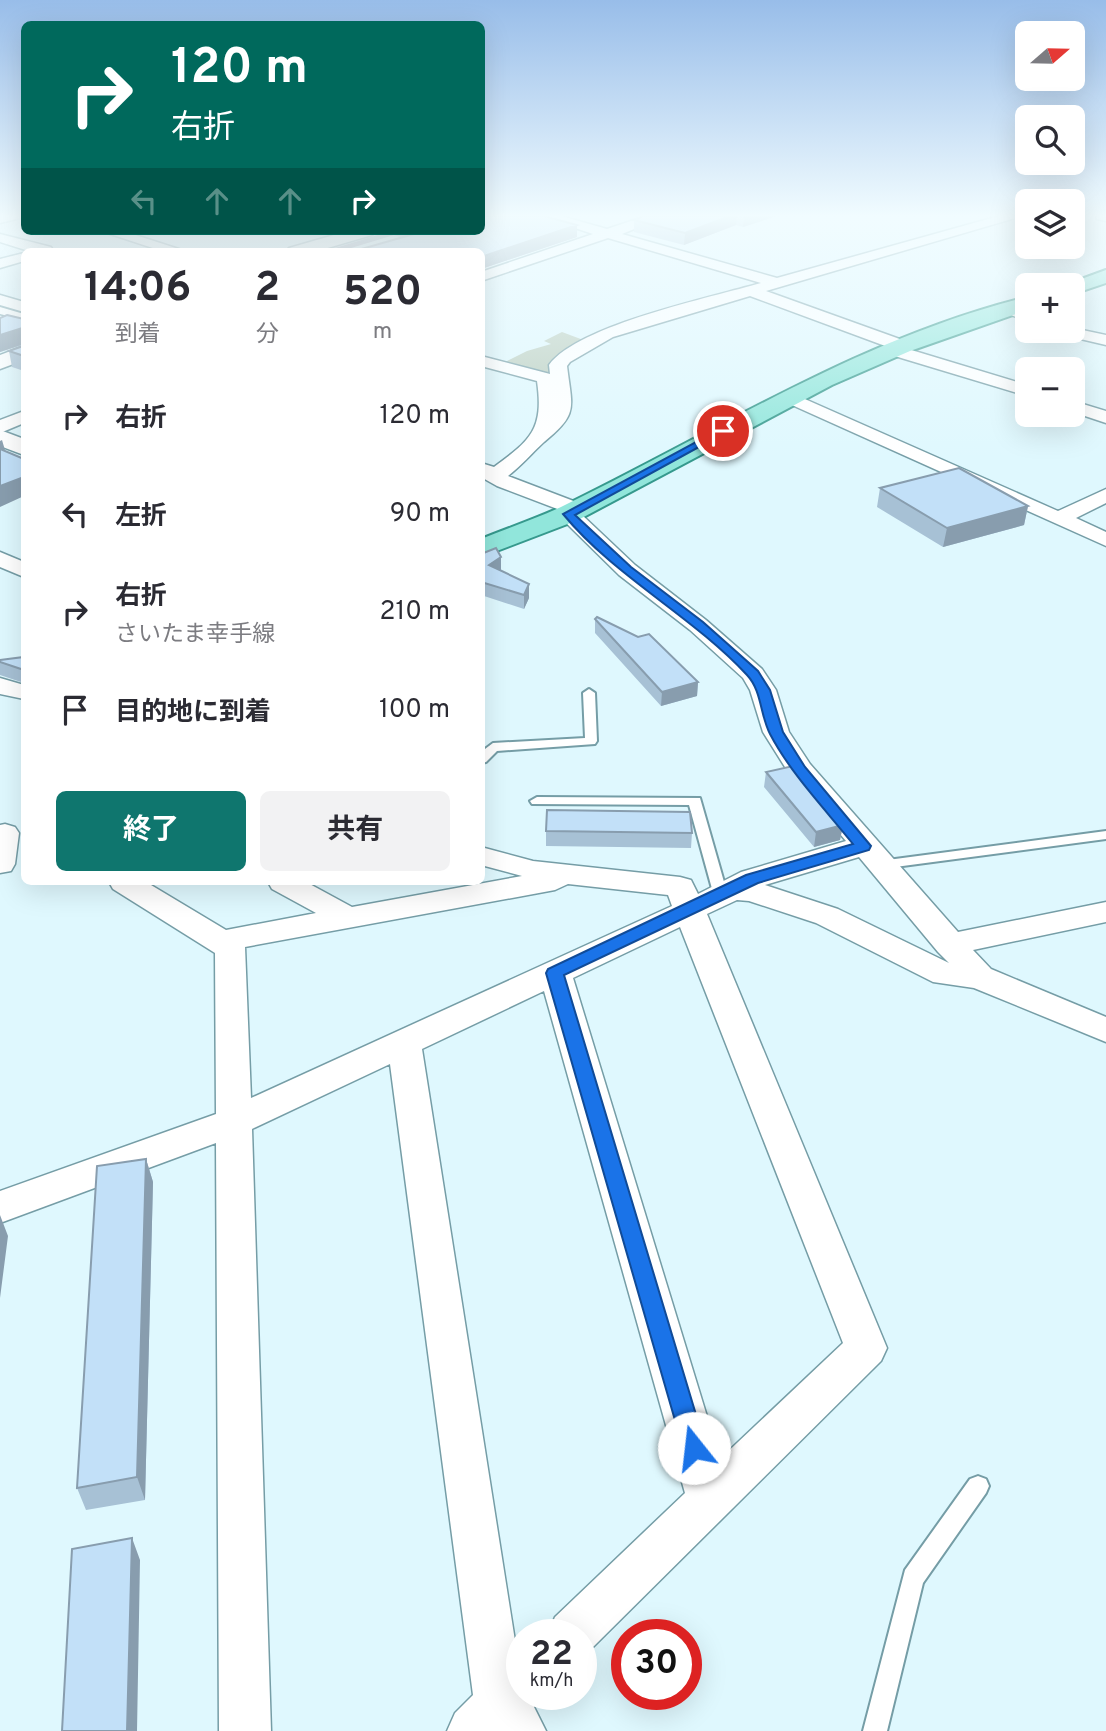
<!DOCTYPE html>
<html lang="ja">
<head>
<meta charset="utf-8">
<style>
  :root { --surface:#fff; --page:#f2f2f3; --text:#2b2b33; --muted:#7c7c81; --accent:#0f766e }
  body { margin:0; font-family:Overpass,"Noto Sans JP",sans-serif; background:var(--page); color:var(--text); height:100vh; display:flex; flex-direction:column; font-size:26px; white-space:nowrap }
  * { box-sizing:border-box; margin:0 }
  p { font-size:23px; color:var(--muted) }
  .icon { flex:none; width:38px; height:38px; fill:none; stroke:currentColor; stroke-width:2; stroke-linecap:round; stroke-linejoin:round }
  .map { position:relative; flex:1; overflow:hidden }
  .drawer { position:absolute; left:21px; top:248px; width:464px; height:637px; display:flex; flex-direction:column; background:var(--surface); border-radius:10px; box-shadow:0 7px 28px #0002 }
  .drawer>* { flex:none }
  .banner { position:absolute; left:21px; top:21px; width:464px; height:214px; border-radius:10px; box-shadow:0 7px 28px #0002; background:#00695c; color:#fff; overflow:hidden }
  .needle { width:46px; rotate:70deg }
  .buttons { position:absolute; left:1015px; top:21px; display:grid; gap:14px }
  .buttons a { display:grid; place-items:center; width:70px; height:70px; border-radius:10px; background:var(--surface); box-shadow:0 7px 28px #0002; font-size:35px }
  .speed { position:absolute; left:506px; top:1619px; display:flex; gap:14px; font-size:35px; font-weight:700; text-align:center }
  .speed>* { display:grid; place-content:center; width:91px; height:91px; border-radius:50%; background:var(--surface); box-shadow:0 7px 28px #0002; line-height:1 }
  .speed small { font-size:18px; font-weight:400 }
  .speed .limit { border:10px solid #d22; background:#fff; color:#111 }
  .pin { position:absolute; display:grid; place-items:center; width:60px; height:60px; color:#fff; margin:-30px; border:4px solid #fff; border-radius:50%; box-shadow:0 2px 7px #0007 }
  .me { position:absolute; width:77px; margin:-38px; rotate:344deg; stroke-linejoin:round; filter:drop-shadow(0 0 5px #0008) }
  .turn { display:flex; align-items:center; gap:24px; height:147px; padding:0 35px; font-size:32px }
  .turn .icon { width:91px; height:91px; stroke-width:2.5 }
  .turn b { display:block; font-size:49px; line-height:60px }
  .lanes { display:flex; align-items:center; height:66px; padding:0 35px; background:#0003; justify-content:center; gap:35px; direction:ltr }
  .lanes .off { opacity:.35 }
  .eta { display:flex; justify-content:space-evenly; align-items:center; height:119px; text-align:center }
  .eta b { font-size:42px; font-weight:700; line-height:49px }
  .cta { display:flex; gap:14px; margin-top:auto; padding:14px 35px }
  .cta a { flex:1; height:80px; border-radius:10px; background:var(--accent); color:#fff; font-size:28px; font-weight:700; line-height:80px; text-align:center }
  .cta a+a { background:var(--page); color:var(--text) }
  ul { padding:0; list-style:none }
  li { display:flex; align-items:center; gap:21px; height:98px; padding:0 35px }
  li div { flex:1 }
  li b { display:block; font-size:26px }
  li em { font-style:normal }
  .map>svg:first-child { display:block }
  .green { fill:#bacdbe }
  .lines { fill:none; stroke-linecap:round; stroke-linejoin:round }
  .stream { stroke:#8d99b0; stroke-width:4.5 }
  .service-casing { stroke:#759da6; stroke-width:4 }
  .pedestrian-casing { stroke:#759da6; stroke-width:3 }
  .minor-casing { stroke:#759da6; stroke-width:3 }
  .tertiary-casing { stroke:#759da6; stroke-width:3 }
  .primary-casing { stroke:#36998d; stroke-width:4 }
  .service { fill:#fff; fill-rule:evenodd }
  .pedestrian { fill:#fff; fill-rule:evenodd }
  .minor { fill:#fff; fill-rule:evenodd }
  .tertiary { fill:#fff; fill-rule:evenodd }
  .primary { fill:#91e6db; fill-rule:evenodd }
  .wall { fill:#a7c1d5 }
  .shaded-wall { fill:#889dae }
  .building { fill:#c2e0f8; stroke:#889dae; stroke-width:2 }
  .route { fill:#1a73e8; stroke:#114b97; stroke-width:2 }
</style>
</head>
<body>
<div class="map">
<svg width="1106" height="1731" viewBox="0 0 1106 1731">
  <rect width="100%" height="100%" fill="#dff8fe"/>
  <!-- green -->
  <path class="green" d="M 562,332 L 586,341 L 551,378 L 503,363 L 527,351 L 551,344 L 544,341 Z"/>
  <g class="lines">
    <!-- stream -->
    <path class="stream" d="M 330,252 L 399,231"/>
    <!-- service casing -->
    <g class="service-casing">
      <path id="service" d="M 589,689 L 595,693 L 597,741 L 595,744 L 497,751 L 486,762 L 481,763 L 481,752 L 493,743 L 585,738 L 583,693 Z
        M 537,797 L 700,798 L 728,896 L 721,901 L 714,896 L 689,805 L 532,804 L 530,801 Z
        M 1106,831 L 1106,839 L 880,869 L 873,865 L 880,861 Z
        M 978,1476 L 986,1479 L 989,1486 L 986,1493 L 923,1583 L 887,1731 L 863,1731 L 905,1570 L 970,1479 Z"/>
    </g>
    <!-- pedestrian casing -->
    <g class="pedestrian-casing">
      <path id="pedestrian" d="M 0,307 L 24,314 L 24,320 L 0,314 Z"/>
    </g>
    <!-- minor casing -->
    <g class="minor-casing">
      <path id="minor" d="M 539,216 L 561,216 L 607,229 L 646,216 L 666,216 L 622,234 L 777,278 L 999,216 L 1022,216 L 766,291 L 908,342 L 908,349 L 1027,385 L 1027,396 L 888,354 L 888,347 L 750,296 L 613,337 L 570,362 L 567,366 C 572,408 579,414 544,442 C 532,453 521,466 508,476 L 584,505 L 587,509 L 581,514 L 635,565 L 706,620 L 762,669 L 776,690 L 789,732 L 810,764 L 958,932 L 1106,902 L 1106,922 L 973,950 L 991,969 L 1106,1017 L 1106,1042 L 974,988 L 933,982 L 816,923 L 749,901 L 737,900 L 707,914 L 887,1348 L 881,1361 L 589,1651 L 581,1655 L 581,1634 L 548,1634 L 555,1617 L 685,1493 L 544,991 L 422,1049 L 518,1660 L 522,1659 L 522,1694 L 543,1694 L 534,1707 L 546,1731 L 447,1731 L 455,1713 L 473,1695 L 390,1064 L 252,1129 L 271,1731 L 219,1731 L 216,1143 L 0,1223 L 0,1191 L 216,1114 L 215,953 L 113,889 L 109,882 L 146,882 L 226,930 L 316,913 L 272,889 L 268,882 L 306,882 L 352,907 L 522,876 L 481,865 L 481,847 L 533,861 L 680,877 L 691,880 L 698,894 L 741,872 L 846,841 L 790,775 L 763,732 L 750,690 L 743,678 L 690,630 L 619,575 L 561,518 L 558,514 L 560,510 L 497,486 L 481,477 L 481,463 L 494,467 C 531,440 544,429 537,381 L 481,366 L 481,356 L 550,374 L 549,365 C 578,325 713,297 761,283 L 608,238 L 481,281 L 481,272 L 593,234 ZM 859,857 L 938,952 L 949,963 L 838,909 L 765,885 ZM 568,884 L 668,895 L 672,906 L 251,1098 L 245,947 L 555,890 ZM 680,927 L 843,1343 L 720,1459 L 573,978 Z
        M 1096,216 L 1106,216 L 1106,221 L 1097,219 Z
        M 101,231 L 123,231 L 188,252 L 165,252 Z
        M 0,234 L 51,247 L 53,250 L 32,252 L 0,242 Z
        M 24,253 L 24,261 L 0,268 L 0,259 Z
        M 0,295 L 24,302 L 24,312 L 0,305 Z
        M 1009,304 L 1027,311 L 1027,321 L 1003,312 L 1003,306 Z
        M 1073,328 L 1106,335 L 1106,345 L 1059,334 L 1057,331 L 1073,331 Z
        M 789,392 L 1058,511 L 1106,489 L 1106,503 L 1076,518 L 1106,532 L 1106,546 L 783,401 L 780,397 L 783,393 Z
        M 1073,401 L 1106,411 L 1106,423 L 1073,412 Z
        M 24,411 L 24,423 L 0,433 L 0,420 Z
        M 0,552 L 24,562 L 24,577 L 0,567 Z
        M 0,678 L 24,685 L 24,699 L 0,694 Z
        M 5,824 L 15,827 L 19,833 L 15,864 L 11,871 L 0,873 L 0,825 Z"/>
    </g>
    <!-- tertiary casing -->
    <g class="tertiary-casing">
      <path id="tertiary" d="M 0,216 L 24,216 L 24,217 L 0,223 Z
        M 348,231 L 375,231 L 372,235 L 314,252 L 286,252 L 289,248 Z
        M 24,346 L 24,360 L 0,369 L 0,355 Z
        M 0,430 L 24,439 L 24,455 L 0,446 Z"/>
    </g>
    <!-- primary casing -->
    <g class="primary-casing">
      <path id="primary" d="M 1106,270 L 1106,283 L 1073,294 L 1073,285 L 1065,285 Z
        M 1027,297 L 1027,310 L 910,351 L 832,385 L 578,520 L 481,557 L 481,539 C 508,528 535,519 561,507 C 714,433 860,338 1027,297 Z"/>
    </g>
    <!-- service -->
    <use href="#service" class="service"/>
    <!-- pedestrian -->
    <use href="#pedestrian" class="pedestrian"/>
    <!-- minor -->
    <use href="#minor" class="minor"/>
    <!-- tertiary -->
    <use href="#tertiary" class="tertiary"/>
    <!-- primary -->
    <use href="#primary" class="primary"/>
  </g>
  <!-- wall -->
  <path class="wall" d="M 644,216 L 777,216 L 743,227 L 736,225 L 684,245 L 634,232 L 634,220 Z
    M 577,225 L 577,237 L 481,269 L 481,252 L 401,237 L 379,231 L 481,231 Z
    M 129,231 L 156,231 L 143,235 Z
    M 0,318 L 24,319 L 24,371 L 12,367 L 9,351 L 23,345 L 0,352 Z
    M 880,488 L 1028,506 L 1024,525 L 943,547 L 877,507 Z
    M 481,554 L 501,570 L 529,598 L 524,609 L 481,595 Z
    M 595,619 L 698,682 L 697,696 L 661,706 L 595,633 Z
    M 24,657 L 24,683 L 0,675 L 0,660 Z
    M 766,772 L 843,825 L 840,840 L 814,847 L 764,787 Z
    M 546,831 L 692,833 L 691,848 L 546,846 Z
    M 146,1159 L 153,1182 L 145,1500 L 86,1510 L 77,1488 Z"/>
  <!-- shaded-wall -->
  <path class="shaded-wall" d="M 730,216 L 737,216 L 736,225 L 684,245 L 685,233 Z
    M 744,216 L 777,216 L 743,227 Z
    M 577,225 L 577,237 L 481,269 L 481,257 Z
    M 142,231 L 156,231 L 143,235 Z
    M 22,328 L 24,344 L 0,352 L 0,335 Z
    M 2,440 L 7,457 L 0,460 L 0,441 Z
    M 24,477 L 24,496 L 0,507 L 0,486 Z
    M 1028,506 L 1024,525 L 943,547 L 947,528 Z
    M 501,557 L 501,570 L 489,578 L 489,565 Z
    M 529,584 L 529,598 L 524,609 L 524,595 Z
    M 698,682 L 697,696 L 661,706 L 662,692 Z
    M 843,825 L 840,840 L 814,847 L 816,832 Z
    M 146,1159 L 153,1182 L 145,1500 L 137,1477 Z
    M 0,1215 L 8,1236 L 0,1298 Z
    M 132,1538 L 140,1560 L 137,1731 L 127,1731 Z"/>
  <!-- building -->
  <path class="building" d="M 481,216 L 544,216 L 577,225 L 481,257 L 481,252 L 351,252 L 421,232 L 419,231 L 481,231 Z
    M 644,216 L 730,216 L 685,233 L 634,220 Z
    M 7,315 L 24,319 L 24,356 L 9,351 L 23,346 L 22,328 L 0,335 L 0,318 Z
    M 0,449 L 24,459 L 24,477 L 0,486 Z
    M 959,468 L 1028,506 L 947,528 L 880,488 Z
    M 496,548 L 501,557 L 489,565 L 529,584 L 524,595 L 481,582 L 481,554 Z
    M 597,617 L 638,637 L 649,634 L 698,682 L 662,692 L 595,619 Z
    M 24,657 L 24,670 L 0,662 L 0,660 Z
    M 793,766 L 843,825 L 816,832 L 766,772 Z
    M 547,810 L 690,812 L 692,833 L 546,831 Z
    M 146,1159 L 137,1477 L 77,1488 L 97,1166 Z
    M 132,1538 L 127,1731 L 62,1731 L 72,1549 Z"/>
  <!-- sky -->
  <linearGradient id="sky" x2="0" y2="1"><stop stop-color="#98bde9"/><stop offset="0.47" stop-color="#f1fcff"/><stop offset="1" stop-color="#f1fcff" stop-opacity="0"/></linearGradient>
  <rect width="1106" height="459" fill="url(#sky)"/>
  <!-- route -->
  <path class="route" d="M 720,429 L 728,431 L 575,515 L 631,567 L 703,622 L 758,671 L 770,690 L 783,732 L 805,767 L 871,846 L 869,850 L 758,883 L 564,975 L 706,1448 L 703,1456 L 694,1459 L 686,1456 L 683,1448 L 546,973 L 548,969 L 746,875 L 853,844 C 825,809 791,774 770,734 C 760,715 762,691 747,675 C 691,615 615,577 563,514 Z"/>
</svg>
<div class="buttons">
<a><svg class="needle" viewBox="-14 -14 28 28"><path d="M0-13l5 13h-10z" fill="#e53935"/><path d="M0 13l5-13h-10z" fill="#7c7c81"/></svg></a>
<a><svg class="icon" aria-label="search" viewBox="0 0 24 24"><circle cx="10" cy="10" r="6"/><path d="M15 15l6 6"/></svg></a>
<a><svg class="icon" aria-label="layers" viewBox="0 0 24 24"><path d="M12 4l9 5-9 5-9-5zM3 14l9 5 9-5"/></svg></a>
<a>+</a>
<a>−</a>
</div>
<div class="speed"><div>22<small>km/h</small></div><div class="limit">30</div></div>
<div class="pin" style="left:723px;top:431px;background:#d93025"><svg class="icon" aria-label="arrive" viewBox="0 0 24 24"><path d="M6 21V4h12l-3 4 3 4H6"/></svg></div>
<svg class="me" style="left:694px;top:1448px" viewBox="-20 -20 40 40"><circle r="19" fill="#fff"/><path d="M0-13L10 11 0 6-10 11z" fill="#1a73e8"/></svg>
<div class="banner">
<div class="turn"><svg class="icon" aria-label="right" viewBox="0 0 24 24"><path d="M7 20v-9h11M14 6l5 5-5 5"/></svg><div><b>120 m</b>右折</div></div>
<div class="lanes"><svg class="icon off" aria-label="left" viewBox="0 0 24 24"><path d="M17 20v-9H6M10 6l-5 5 5 5"/></svg><svg class="icon off" aria-label="ahead" viewBox="0 0 24 24"><path d="M12 20V5M6 11l6-6 6 6"/></svg><svg class="icon off" aria-label="ahead" viewBox="0 0 24 24"><path d="M12 20V5M6 11l6-6 6 6"/></svg><svg class="icon" aria-label="right" viewBox="0 0 24 24"><path d="M7 20v-9h11M14 6l5 5-5 5"/></svg></div>
</div>
<section class="drawer">
<div class="eta">
<div><b>14:06</b><p>到着</p></div>
<div><b>2</b><p>分</p></div>
<div><b>520</b><p>m</p></div>
</div>
<ul>
<li><svg class="icon" aria-label="right" viewBox="0 0 24 24"><path d="M7 20v-9h11M14 6l5 5-5 5"/></svg><div><b>右折</b></div><em>120 m</em></li>
<li><svg class="icon" aria-label="left" viewBox="0 0 24 24"><path d="M17 20v-9H6M10 6l-5 5 5 5"/></svg><div><b>左折</b></div><em>90 m</em></li>
<li><svg class="icon" aria-label="right" viewBox="0 0 24 24"><path d="M7 20v-9h11M14 6l5 5-5 5"/></svg><div><b>右折</b><p>さいたま幸手線</p></div><em>210 m</em></li>
<li><svg class="icon" aria-label="arrive" viewBox="0 0 24 24"><path d="M6 21V4h12l-3 4 3 4H6"/></svg><div><b>目的地に到着</b></div><em>100 m</em></li>
</ul>
<div class="cta"><a>終了</a><a>共有</a></div>
</section>
</div>
</body>
</html>
